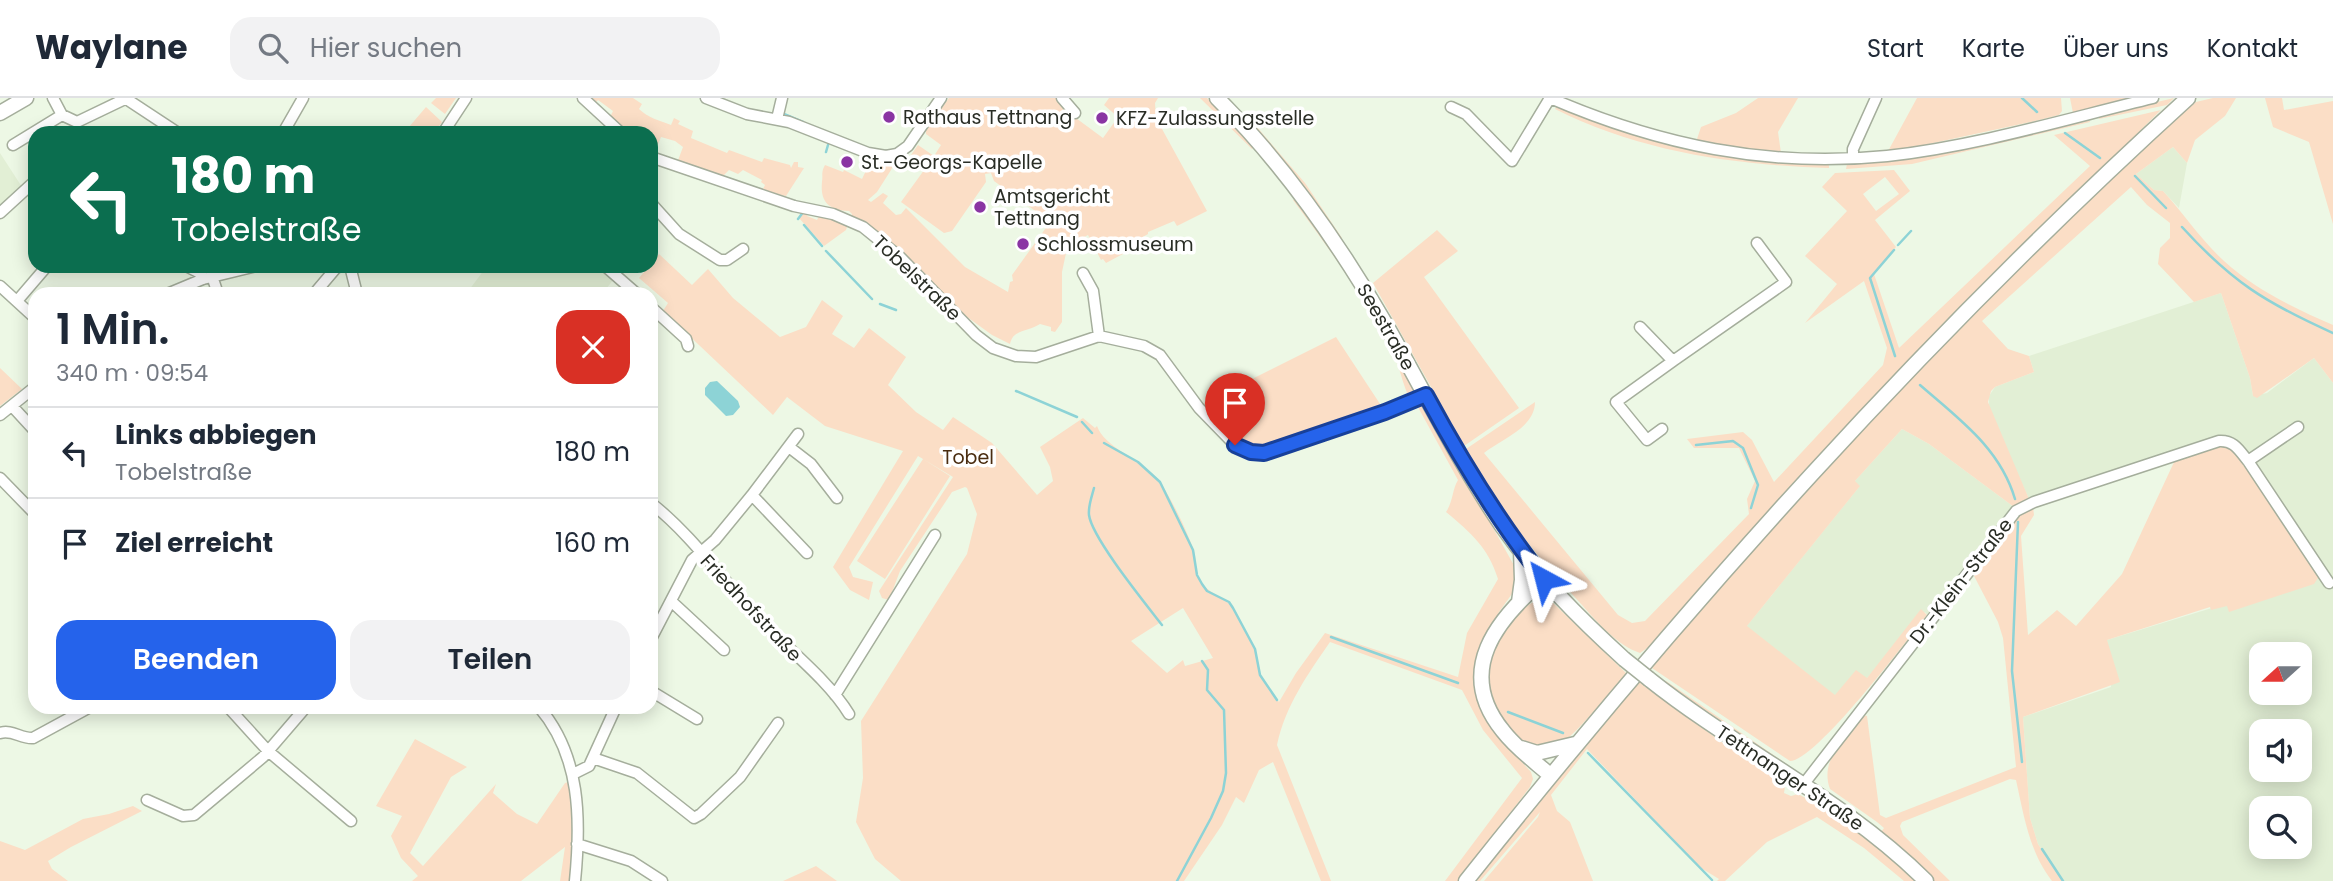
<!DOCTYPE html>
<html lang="de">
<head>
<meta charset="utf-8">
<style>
  :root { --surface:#fff; --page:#f2f2f3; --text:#1f2937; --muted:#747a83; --line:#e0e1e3; --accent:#2563eb }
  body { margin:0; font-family:Poppins,sans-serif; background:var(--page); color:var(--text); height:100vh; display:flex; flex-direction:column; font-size:26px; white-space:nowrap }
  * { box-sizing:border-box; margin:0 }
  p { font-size:23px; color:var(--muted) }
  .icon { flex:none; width:38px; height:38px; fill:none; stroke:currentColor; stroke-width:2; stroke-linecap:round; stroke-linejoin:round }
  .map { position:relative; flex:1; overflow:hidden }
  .sheet { position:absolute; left:28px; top:189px; width:630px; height:427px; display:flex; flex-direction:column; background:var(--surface); border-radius:21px; box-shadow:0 4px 18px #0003 }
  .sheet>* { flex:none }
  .banner { position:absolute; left:28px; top:28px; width:630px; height:147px; border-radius:21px; box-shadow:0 4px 18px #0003; background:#0b6e4f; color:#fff; overflow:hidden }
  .needle { width:46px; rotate:249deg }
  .controls { position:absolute; left:2249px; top:544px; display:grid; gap:14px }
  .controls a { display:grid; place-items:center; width:63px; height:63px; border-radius:14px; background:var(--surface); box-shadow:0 4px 18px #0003; font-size:35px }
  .pin { position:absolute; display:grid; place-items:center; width:60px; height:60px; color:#fff; margin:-72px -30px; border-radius:50% 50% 50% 0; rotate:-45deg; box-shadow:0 0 7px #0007 }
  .pin .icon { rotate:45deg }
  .me { position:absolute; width:77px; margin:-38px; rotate:322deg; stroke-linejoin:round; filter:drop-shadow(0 0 5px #0008) }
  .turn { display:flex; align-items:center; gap:24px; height:147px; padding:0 28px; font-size:32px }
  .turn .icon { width:91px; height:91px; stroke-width:2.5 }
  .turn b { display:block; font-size:49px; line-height:60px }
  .round { display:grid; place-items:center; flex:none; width:74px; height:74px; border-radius:21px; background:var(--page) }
  .summary { display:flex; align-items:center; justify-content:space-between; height:119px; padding:0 28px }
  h1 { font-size:42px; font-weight:600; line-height:52px }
  .action { display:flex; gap:14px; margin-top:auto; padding:14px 28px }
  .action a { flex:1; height:80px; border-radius:21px; background:var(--accent); color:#fff; font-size:28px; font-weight:600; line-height:80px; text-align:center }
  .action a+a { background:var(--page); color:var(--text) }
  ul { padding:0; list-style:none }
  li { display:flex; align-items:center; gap:21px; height:91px; padding:0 28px; border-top:2px solid var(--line) }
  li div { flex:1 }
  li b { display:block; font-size:26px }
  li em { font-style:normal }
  header { display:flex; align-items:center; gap:42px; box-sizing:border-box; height:98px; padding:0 35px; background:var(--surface); border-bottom:2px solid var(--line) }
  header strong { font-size:33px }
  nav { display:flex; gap:38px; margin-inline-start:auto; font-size:24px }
  .search { width:490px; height:63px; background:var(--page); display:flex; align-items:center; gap:18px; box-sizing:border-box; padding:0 24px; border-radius:21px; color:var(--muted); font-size:26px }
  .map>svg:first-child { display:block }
  .built { fill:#e2efd5; fill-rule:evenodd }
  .green { fill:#fbdec6; fill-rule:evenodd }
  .water { fill:#8dd3d6 }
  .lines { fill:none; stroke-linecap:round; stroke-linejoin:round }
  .stream { stroke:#8dd3d6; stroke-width:2.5 }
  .minor-casing { stroke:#a5ae9c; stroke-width:13 }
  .major-casing { stroke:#a5ae9c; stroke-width:17 }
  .minor { stroke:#fff; stroke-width:10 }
  .major { stroke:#fff; stroke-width:14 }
  .major-bridge-casing { stroke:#a5ae9c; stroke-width:17; stroke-linecap:butt }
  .major-bridge { stroke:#fff; stroke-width:14 }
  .route-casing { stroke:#184099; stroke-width:18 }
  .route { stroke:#2563eb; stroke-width:12 }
  .poi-dot { fill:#8a35a3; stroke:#fff; stroke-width:2.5 }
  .labels { text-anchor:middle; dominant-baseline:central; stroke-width:7; stroke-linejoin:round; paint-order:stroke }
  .poi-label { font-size:19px; fill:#292d25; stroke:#fff; text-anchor:start }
  .street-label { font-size:19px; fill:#292d25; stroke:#fff }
  .park-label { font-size:19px; fill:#4a2d11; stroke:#fff }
</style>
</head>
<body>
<header>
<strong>Waylane</strong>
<div class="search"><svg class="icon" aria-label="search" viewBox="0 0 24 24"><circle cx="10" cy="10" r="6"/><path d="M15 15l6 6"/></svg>Hier suchen</div>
<nav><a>Start</a><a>Karte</a><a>Über uns</a><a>Kontakt</a></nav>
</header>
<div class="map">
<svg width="2333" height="783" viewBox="0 0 2333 783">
  <rect width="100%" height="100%" fill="#edf8e5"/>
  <!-- built -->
  <path class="built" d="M 2173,49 L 2187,65 L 2179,110 L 2163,93 L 2154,92 L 2136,76 Z
    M 0,55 L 22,89 L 0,108 Z
    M 487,168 L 600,168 L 614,181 L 602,196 L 466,196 Z
    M 2221,195 L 2250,280 L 2253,298 L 2267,295 L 2314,260 L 2333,285 L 2333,486 L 2238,344 L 2029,401 L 1989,312 L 1989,298 L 1995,289 L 2034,274 L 2029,258 Z
    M 1902,331 L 1929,346 L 2014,409 L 1927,517 L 1925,514 L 1867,580 L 1835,598 L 1746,529 L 1859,389 L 1854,384 Z
    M 2320,477 L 2329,490 L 2333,488 L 2333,783 L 2063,783 L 2038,746 L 2030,720 L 2023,619 L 2111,589 L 2107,542 ZM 2261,556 L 2300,556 L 2300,595 L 2261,595 ZM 2261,634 L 2300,634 L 2300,672 L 2261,672 ZM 2261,710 L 2300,710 L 2300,749 L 2261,749 Z"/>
  <!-- green -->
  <path class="green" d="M 436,0 L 456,0 L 445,16 L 431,5 Z
    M 587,0 L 633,0 L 642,6 L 639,11 C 648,20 661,23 671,27 L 674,20 L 680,23 L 678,26 L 693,33 L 691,40 L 727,55 L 729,52 L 762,64 L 764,60 L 790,67 L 791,70 L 794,64 L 798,64 L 798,69 L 804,70 L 786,98 L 762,93 L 765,87 L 761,84 L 762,82 L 743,72 L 738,76 L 729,72 L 723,78 L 677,65 L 683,49 L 675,43 L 661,39 L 656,51 L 651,47 L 651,35 L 634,35 L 629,31 L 625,34 L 609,21 L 613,13 L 598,2 L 594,7 Z
    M 949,0 L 1057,0 L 1065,12 L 1103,40 L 1118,19 L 1104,7 L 1109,0 L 1158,0 L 1155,5 L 1156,20 L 1207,113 L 1177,128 L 1174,123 L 1148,134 L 1148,136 L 1132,145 L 1134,150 L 1106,165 L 1103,161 L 1101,162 L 1088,137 L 1069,147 L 1071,150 L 1066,155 L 1062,174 L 1062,224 L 1055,234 L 1051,233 L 1051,229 L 1040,226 C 1028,234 1013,231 1010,246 L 992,237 L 959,213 L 851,120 L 852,116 L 849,113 C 829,112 820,104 822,84 C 823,77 821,74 825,67 L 843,74 L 844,72 L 862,81 L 871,62 L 890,63 L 893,68 L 891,72 L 877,94 L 868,102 L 871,104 L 883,95 L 888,98 L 883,105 L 896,117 L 901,116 L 906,110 L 965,169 L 1008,194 L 1010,184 L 1013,183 L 1012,177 L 1048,127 L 1054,126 L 1054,119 L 1045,120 L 994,83 L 991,75 L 985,76 L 986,84 L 952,133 L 944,135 L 901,104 L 927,68 L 911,57 L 918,47 L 934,58 L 941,47 L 926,36 L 926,32 Z
    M 1200,0 L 1207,0 L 1254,48 L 1252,51 Z
    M 1758,0 L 1798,0 L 1778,34 L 1781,55 L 1696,44 L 1701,29 L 1736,15 Z
    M 1917,0 L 2061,0 L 2062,13 L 2059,17 L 2035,23 L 1887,55 Z
    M 2070,0 L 2135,0 L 2073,15 Z
    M 2174,0 L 2167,7 L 2099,21 L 2098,18 Z
    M 2213,0 L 2236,0 L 2225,18 L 2195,42 L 2187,65 L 2173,49 L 2136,76 L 2154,92 L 2163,93 C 2184,116 2201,142 2224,163 C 2256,192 2294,210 2333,227 L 2333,285 L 2314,260 L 2257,300 L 2253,298 L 2250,280 L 2221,195 L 2194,204 L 2158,166 L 2160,150 L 2170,140 L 2170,125 L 2147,107 L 2131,89 L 1982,223 L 2008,251 L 2029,258 L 2034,274 L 1995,289 L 1991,293 L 1988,304 L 2029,401 L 2014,409 L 1929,346 L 1902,331 L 1855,383 L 1860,388 L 1747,528 L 1835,597 L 1856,572 L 1867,580 L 1921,511 L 1927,517 C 1907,542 1816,663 1790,663 L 1649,568 L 1739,462 L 1963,223 L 2155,38 L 2196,4 Z
    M 2265,0 L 2282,0 L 2284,12 L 2333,3 L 2333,126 L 2309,44 L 2273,29 Z
    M 1557,8 C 1601,25 1644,43 1691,52 C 1736,61 1781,62 1826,66 L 1829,66 L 1829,70 C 1734,67 1641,54 1555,11 Z
    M 426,9 L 442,24 L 434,35 L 415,35 L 409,29 Z
    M 2161,12 L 1956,216 L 1846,329 L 1650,548 L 1640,555 C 1617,547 1598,525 1582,507 C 1539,461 1499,412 1467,358 L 1466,351 L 1535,304 C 1535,330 1501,341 1484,355 L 1618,517 L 1632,525 L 1645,523 L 1749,416 L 1747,401 L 1755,383 L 1739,350 L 1694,350 L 1687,341 L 1743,334 L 1752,342 L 1774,384 L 1883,267 L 1887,250 L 1864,183 L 1805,225 L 1837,186 L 1805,158 L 1847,113 L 1822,89 L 1835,75 L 1894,72 L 1910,93 L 1875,122 L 1896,149 L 1874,176 L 1899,250 L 2090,68 L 2054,37 ZM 1885,79 L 1899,96 L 1876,113 L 1863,96 Z
    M 2089,20 L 2090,24 L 1912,66 L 1846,71 L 1847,66 L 1853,65 Z
    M 1257,29 L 1305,85 L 1342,140 L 1340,142 L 1256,32 Z
    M 1297,100 L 1346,171 L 1415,289 L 1409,299 C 1403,287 1401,274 1396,263 C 1370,206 1330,152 1293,102 Z
    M 805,113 L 808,114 L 807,118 L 817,122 L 820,116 L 848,126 L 846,132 L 824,148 L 799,120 Z
    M 1437,132 L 1458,153 L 1424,179 L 1519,310 L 1464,348 L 1373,185 Z
    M 659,156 L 692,187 L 708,171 L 733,200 L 780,239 L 806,229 L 822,202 L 843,218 L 832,236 L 854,250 L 869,230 L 906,259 L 888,287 L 916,314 L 943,332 L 953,319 L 992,345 L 1037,397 L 1053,383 L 1050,369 L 1040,349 L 1083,320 L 1095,330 L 1097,328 C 1104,349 1140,361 1157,380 C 1168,393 1191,440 1195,457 C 1196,464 1195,472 1198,478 C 1205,496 1222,496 1233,510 L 1255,551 L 1260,577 L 1279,604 L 1296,575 L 1325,535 L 1458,579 L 1467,535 L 1498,481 C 1488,449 1471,435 1446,414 C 1453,404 1452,392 1458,382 L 1419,311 L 1418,306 L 1424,306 L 1516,471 L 1514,493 L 1499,514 L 1480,553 L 1497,637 L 1531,674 L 1533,681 L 1530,689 L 1458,783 L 1445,783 L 1522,680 L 1483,632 L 1462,592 L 1330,544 C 1308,576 1285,608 1277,647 L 1331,783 L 1321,783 L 1273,664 L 1259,672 L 1244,705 L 1236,699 L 1222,727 L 1184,783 L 901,783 L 875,761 L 856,724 L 863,680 L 861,623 L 967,456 L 977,416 L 967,390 L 965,389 L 952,394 L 900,473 L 889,502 L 882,500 L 879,493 L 953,379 L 918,358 L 849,469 L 853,479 L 873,484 L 869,502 L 850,492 L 833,469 L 903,353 L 825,328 L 787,299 L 773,317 L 663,213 L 668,205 L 639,180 ZM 1183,510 L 1213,560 L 1185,568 L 1183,562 L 1167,575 L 1131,543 Z
    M 1336,239 L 1384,312 L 1264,352 L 1239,346 L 1200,307 Z
    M 0,270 L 22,291 L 0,308 Z
    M 2223,347 L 2236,353 L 2320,477 L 2314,486 L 2229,514 L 2227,508 L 2211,512 L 2210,509 L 2107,542 L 2120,584 L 2023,619 L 2030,720 L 2038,746 L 2063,783 L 2052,783 C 2029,753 2024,718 2016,682 L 2010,681 L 1902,724 L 1900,728 L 1903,737 L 1950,783 L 1934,783 L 1881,734 L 1884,730 L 1877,724 L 1830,691 C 1819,662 1846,638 1863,617 L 1867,618 L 1880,717 L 1886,720 L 2016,669 L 2003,540 L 1998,524 L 1973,476 L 2021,414 L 2033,409 L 2034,417 L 2021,438 L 2028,537 L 2057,512 L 2076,528 L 2122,476 L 2175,362 Z
    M 923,361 L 950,378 L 885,481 L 857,463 Z
    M 1543,501 L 1550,502 L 1626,575 C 1612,591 1573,642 1556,648 C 1517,663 1483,607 1487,573 C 1490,551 1496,542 1509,526 C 1518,515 1529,503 1543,501 Z
    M 1636,582 L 1741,658 L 1779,682 L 1785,689 L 1784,695 L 1791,698 L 1798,696 C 1843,718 1882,749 1919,783 L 1904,783 L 1864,750 L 1817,719 L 1767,744 L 1725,783 L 1717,783 L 1719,781 L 1701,770 L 1587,651 L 1551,697 L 1557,713 L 1570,724 L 1593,783 L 1484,783 L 1538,719 L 1540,714 L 1480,783 L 1474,783 Z
    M 1666,583 L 1791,669 L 1783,666 L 1665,585 Z
    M 415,641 L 467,669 L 451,679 L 410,755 L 423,768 L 496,686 L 493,695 L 517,716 L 537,726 L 565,685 L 571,683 L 574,719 L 570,783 L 560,783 L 565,749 L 521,783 L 412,783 L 418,778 L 401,760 L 391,738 L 402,718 L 376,708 Z
    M 133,708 L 142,713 L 71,749 L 48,763 L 52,771 L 68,783 L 0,783 L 0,743 L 25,752 L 83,721 L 109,716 Z
    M 816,768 L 837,783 L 783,783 Z"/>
  <!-- water -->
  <path class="water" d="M 717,283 L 738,303 L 740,309 L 733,317 L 726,318 L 705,297 L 705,290 L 710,284 Z"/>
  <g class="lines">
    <!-- stream -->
    <path class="stream" d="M 2022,0 L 2037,14
      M 784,16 L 803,24
      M 2065,35 L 2100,60
      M 826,54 L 828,47
      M 2135,78 L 2166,110
      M 798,121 L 804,113
      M 804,127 L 822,148
      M 2182,129 C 2232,184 2266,205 2333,235
      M 1898,147 L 1911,133
      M 1894,152 L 1870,180 L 1895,258
      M 826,153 L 872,201
      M 880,206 L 896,212
      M 1920,287 C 1959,321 2000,350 2015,401
      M 1016,293 L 1077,319
      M 1082,324 L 1092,335
      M 1104,345 L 1138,364 L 1160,384 L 1193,452 L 1197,477 L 1202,486 L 1207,493 L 1229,504 L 1233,510 L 1255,551 L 1260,577 L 1277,602
      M 1696,347 L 1733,343 L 1743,350 L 1758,387 L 1751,410
      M 1094,390 C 1092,398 1088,408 1089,417 C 1092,440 1145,505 1162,527
      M 2018,424 L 2012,573 L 2022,664
      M 1331,539 L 1458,585
      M 1508,614 L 1563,635
      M 1588,655 L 1712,782
      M 2042,751 L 2063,783
      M 1177,783 L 1211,720 L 1223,693 L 1226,675 L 1224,612 L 1207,592 L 1208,572 L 1202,563"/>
    <!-- minor casing -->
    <g class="minor-casing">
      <path id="minor" d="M 53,0 L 62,17 L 77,24 L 125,1
        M 125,0 L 178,35
        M 583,0 L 621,35
        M 706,0 L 747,16 L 789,24 L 868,55 L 886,58 L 897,56 L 908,48 L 941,0
        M 1062,0 L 1075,15
        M 1550,0 C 1659,47 1768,70 1887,58 C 1977,48 2066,21 2153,0
        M 1451,9 L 1466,16 L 1512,63 L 1550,0
        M 777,21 L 782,0
        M 283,35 L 303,0
        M 443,35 L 466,0
        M 13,47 L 62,17
        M 651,59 L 794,108 L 833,116 L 863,129 L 900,159 L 976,237 L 993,250 L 1016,258 L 1036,259 L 1099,238 L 1144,248 L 1160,257 L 1199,310 L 1235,347 L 1251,354 L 1264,355 L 1276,351 L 1411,304 L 1426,297
        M 1853,60 L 1853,51 L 1876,0
        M 651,105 L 679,136 L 720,162 L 727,162 L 743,151
        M 0,115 L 35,83
        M 186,168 L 200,175 L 203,181
        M 350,168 L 357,196
        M 605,168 L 637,196
        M 1083,175 L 1093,193 L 1099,238
        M 212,178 L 218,196
        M 0,188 L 35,220
        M 167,196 L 203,181 L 256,168
        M 314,196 L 336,170 L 341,168
        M 17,203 L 47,168
        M 651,209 L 686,241 L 688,248
        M 1640,229 L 1673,263 L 1616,304 L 1647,342 L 1662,331
        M 1673,263 L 1786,184 L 1757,145
        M 12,308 L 35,333
        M 0,317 L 35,289
        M 789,349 L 811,366 L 837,400
        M 2248,363 L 2298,329
        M 0,380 L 35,416
        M 752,397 L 798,336
        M 651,405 C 693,438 724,484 761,523 C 788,551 829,583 849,616
        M 671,503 L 724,552
        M 651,541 L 692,462 L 715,442 L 752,397 L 807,455
        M 651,593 L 697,621
        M 835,597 L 935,437
        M 228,609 L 268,653 L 351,723
        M 539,609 C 581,658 581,722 575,783
        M 0,635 C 12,631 21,641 33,640 L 90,609
        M 593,660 L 637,675 L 694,720 L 701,716 L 740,679 L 778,625
        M 573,676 L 589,668 L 616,609
        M 1803,687 L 2016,413 L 2034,404 L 2219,343 C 2234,342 2239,352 2248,363 L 2329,485
        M 147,702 L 183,718 L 194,717 L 263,659 L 306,609
        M 577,746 L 631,763 L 662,783"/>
    </g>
    <!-- major casing -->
    <g class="major-casing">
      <path id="major" d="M 1217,0 C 1284,66 1338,144 1385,225 C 1424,293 1458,363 1502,428 C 1537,478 1579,520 1624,561
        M 0,15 L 26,0
        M 1544,481 C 1497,521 1454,573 1503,633 C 1516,650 1534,663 1550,677
        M 1519,504 L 1522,482 L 1521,452
        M 1649,581 C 1738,652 1845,702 1926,783
        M 1521,650 L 1537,655 L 1575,646
        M 1466,783 C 1688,504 1924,240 2188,0"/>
    </g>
    <!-- minor -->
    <use href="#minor" class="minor"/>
    <!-- major -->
    <use href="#major" class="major"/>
    <!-- major-bridge casing -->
    <g class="major-bridge-casing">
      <path id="major-bridge" d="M 1624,561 L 1649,581"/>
    </g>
    <!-- major-bridge -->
    <use href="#major-bridge" class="major-bridge"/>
  </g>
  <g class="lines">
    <!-- route casing -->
    <g class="route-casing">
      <path id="route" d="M 1235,347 L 1251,354 L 1264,355 L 1385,314 L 1426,297 C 1461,362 1498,423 1544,481"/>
    </g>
    <!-- route -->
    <use href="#route" class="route"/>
  </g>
  <!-- markers -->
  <g class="poi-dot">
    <circle cx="889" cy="19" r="7"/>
    <circle cx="1102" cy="20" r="7"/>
    <circle cx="847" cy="64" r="7"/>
    <circle cx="980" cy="109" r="7"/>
    <circle cx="1023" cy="146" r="7"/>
  </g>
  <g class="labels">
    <!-- poi labels -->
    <g class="poi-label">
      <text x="903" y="19">Rathaus Tettnang</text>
      <text x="1116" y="20">KFZ-Zulassungsstelle</text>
      <text x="861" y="64">St.-Georgs-Kapelle</text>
      <text x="994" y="98">Amtsgericht<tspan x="994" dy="22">Tettnang</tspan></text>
      <text x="1037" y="146">Schlossmuseum</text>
    </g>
    <!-- street labels -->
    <g class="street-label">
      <text transform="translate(917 180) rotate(44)">Tobelstraße</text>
      <text transform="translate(1386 229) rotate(60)">Seestraße</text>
      <text transform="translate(1961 483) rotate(-52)">Dr.-Klein-Straße</text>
      <text transform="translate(751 510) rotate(47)">Friedhofstraße</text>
      <text transform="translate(1790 680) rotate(34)">Tettnanger Straße</text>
    </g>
    <!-- park labels -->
    <g class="park-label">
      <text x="968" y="359">Tobel</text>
    </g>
  </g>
</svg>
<div class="controls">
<a><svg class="needle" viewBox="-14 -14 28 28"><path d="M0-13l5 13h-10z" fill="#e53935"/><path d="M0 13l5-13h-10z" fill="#747a83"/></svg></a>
<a><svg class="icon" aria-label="sound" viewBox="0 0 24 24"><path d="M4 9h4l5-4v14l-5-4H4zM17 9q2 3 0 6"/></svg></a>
<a><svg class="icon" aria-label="search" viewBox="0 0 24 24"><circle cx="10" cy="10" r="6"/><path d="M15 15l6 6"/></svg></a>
</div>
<div class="pin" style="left:1235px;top:347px;background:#d93025"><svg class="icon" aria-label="arrive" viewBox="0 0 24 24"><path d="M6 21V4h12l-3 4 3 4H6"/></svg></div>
<svg class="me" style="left:1544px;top:481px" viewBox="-20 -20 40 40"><path d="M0-17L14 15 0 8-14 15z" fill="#2563eb" stroke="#fff" stroke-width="4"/></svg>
<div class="banner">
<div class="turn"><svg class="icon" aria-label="left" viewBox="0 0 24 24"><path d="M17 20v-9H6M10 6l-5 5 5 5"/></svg><div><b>180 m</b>Tobelstraße</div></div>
</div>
<section class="sheet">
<div class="summary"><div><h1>1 Min.</h1><p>340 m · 09:54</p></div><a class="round" style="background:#d93025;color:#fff"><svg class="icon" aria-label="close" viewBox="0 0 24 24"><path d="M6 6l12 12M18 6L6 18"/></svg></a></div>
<ul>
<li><svg class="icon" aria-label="left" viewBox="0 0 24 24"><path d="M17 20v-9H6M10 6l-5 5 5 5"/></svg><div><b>Links abbiegen</b><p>Tobelstraße</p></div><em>180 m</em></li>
<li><svg class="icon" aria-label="arrive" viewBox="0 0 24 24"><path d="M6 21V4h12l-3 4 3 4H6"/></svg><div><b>Ziel erreicht</b></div><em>160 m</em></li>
</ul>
<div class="action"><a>Beenden</a><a>Teilen</a></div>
</section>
</div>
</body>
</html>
